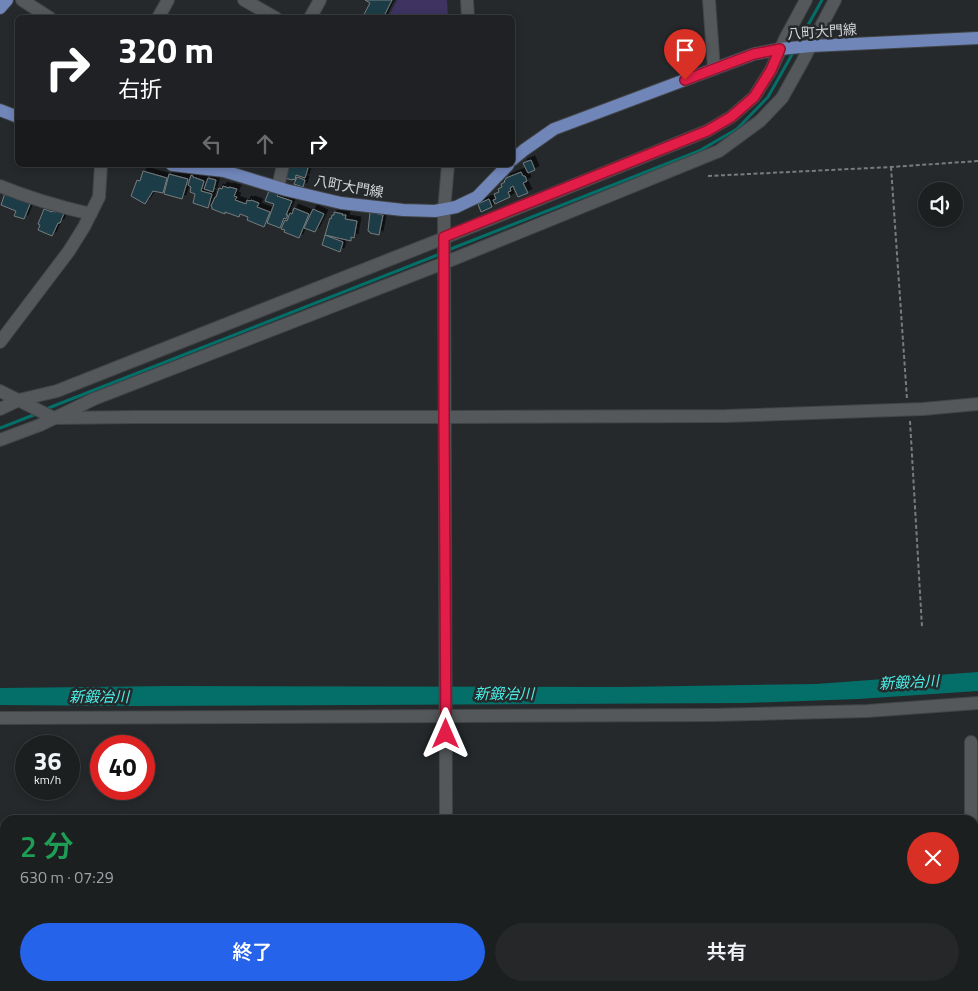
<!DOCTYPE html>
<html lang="ja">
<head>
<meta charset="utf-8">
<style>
  :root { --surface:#1c1f20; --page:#252729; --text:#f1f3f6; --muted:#a0a2a5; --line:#3a3d3e; --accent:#2563eb }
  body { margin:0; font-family:"Titillium Web","Noto Sans JP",sans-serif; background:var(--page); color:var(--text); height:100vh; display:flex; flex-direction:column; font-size:19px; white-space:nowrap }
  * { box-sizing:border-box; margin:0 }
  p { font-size:16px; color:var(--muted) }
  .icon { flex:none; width:28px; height:28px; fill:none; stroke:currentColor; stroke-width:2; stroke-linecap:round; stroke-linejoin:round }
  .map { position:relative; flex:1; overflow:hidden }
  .panel { position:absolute; left:0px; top:815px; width:979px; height:176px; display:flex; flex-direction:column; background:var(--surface); border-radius:15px 15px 0 0; box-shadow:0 2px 8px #0003,0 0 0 1px var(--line) }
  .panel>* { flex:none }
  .hud { position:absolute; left:15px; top:15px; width:500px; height:152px; border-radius:8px; box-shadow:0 2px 8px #0003,0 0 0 1px var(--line); background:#202124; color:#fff; overflow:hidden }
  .controls { position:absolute; left:918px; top:182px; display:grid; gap:10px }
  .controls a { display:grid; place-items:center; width:45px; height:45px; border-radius:50%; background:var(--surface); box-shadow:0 2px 8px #0003,0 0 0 1px var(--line); font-size:25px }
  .speed { position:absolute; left:15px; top:735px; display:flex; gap:10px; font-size:25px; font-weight:700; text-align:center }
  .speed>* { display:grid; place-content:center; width:65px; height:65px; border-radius:50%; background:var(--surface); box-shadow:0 2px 8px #0003,0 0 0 1px var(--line); line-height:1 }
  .speed small { font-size:12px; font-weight:400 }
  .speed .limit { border:8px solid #d22; background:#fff; color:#111 }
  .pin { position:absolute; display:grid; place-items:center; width:42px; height:42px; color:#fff; margin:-51px -21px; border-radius:50% 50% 50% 0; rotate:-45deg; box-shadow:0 0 5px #0007 }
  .pin .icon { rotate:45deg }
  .me { position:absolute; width:55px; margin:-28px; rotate:0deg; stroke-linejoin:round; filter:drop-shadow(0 0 4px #0008) }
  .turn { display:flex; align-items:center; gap:18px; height:105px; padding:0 20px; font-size:22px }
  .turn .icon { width:65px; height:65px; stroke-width:2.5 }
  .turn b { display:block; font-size:35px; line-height:42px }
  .lanes { display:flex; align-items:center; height:48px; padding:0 20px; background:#0003; justify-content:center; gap:25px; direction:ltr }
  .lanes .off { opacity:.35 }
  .round { display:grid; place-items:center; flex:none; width:52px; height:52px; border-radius:26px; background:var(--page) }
  .summary { display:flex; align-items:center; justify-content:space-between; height:85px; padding:0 20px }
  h1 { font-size:30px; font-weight:600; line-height:38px; color:#1e9e55 }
  .cta { display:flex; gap:10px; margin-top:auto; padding:10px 20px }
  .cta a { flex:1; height:58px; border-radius:30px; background:var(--accent); color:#fff; font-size:20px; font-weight:600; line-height:58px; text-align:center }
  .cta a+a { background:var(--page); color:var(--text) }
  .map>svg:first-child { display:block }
  .green { fill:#3e3361 }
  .water { fill:#046e69 }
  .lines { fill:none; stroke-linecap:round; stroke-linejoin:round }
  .stream { stroke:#046e69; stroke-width:3 }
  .building { fill:#1c3e46; stroke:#767b7d; filter:url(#shadow) }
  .minor-casing { stroke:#414446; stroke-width:14 }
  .major-casing { stroke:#414446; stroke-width:14 }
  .path { stroke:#797c7e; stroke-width:2; stroke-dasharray:4 2.5; stroke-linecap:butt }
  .minor { stroke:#54585b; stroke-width:12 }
  .major { stroke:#7086b9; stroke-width:12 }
  .route-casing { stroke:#92132f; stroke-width:12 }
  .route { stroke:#e11d48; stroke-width:9 }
  .labels { text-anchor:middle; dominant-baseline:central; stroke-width:5; stroke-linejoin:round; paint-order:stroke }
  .street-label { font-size:14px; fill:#d2d4d6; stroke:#25292b }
  .water-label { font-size:15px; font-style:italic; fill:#4af0e7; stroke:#25292b }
</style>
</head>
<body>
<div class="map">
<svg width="978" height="991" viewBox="0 0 978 991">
  <defs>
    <filter id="shadow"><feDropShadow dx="4" dy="-4" stdDeviation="0" flood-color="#0009"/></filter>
  </defs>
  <rect width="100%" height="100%" fill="#25292b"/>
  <!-- green -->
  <path class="green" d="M 397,0 L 447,0 L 448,17 L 388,17 Z"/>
  <!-- water -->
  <path class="water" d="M 978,672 L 978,691 L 858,699 L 746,703 L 132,706 L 0,705 L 0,688 L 170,686 L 621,687 L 816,684 Z"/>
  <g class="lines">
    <!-- stream -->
    <path class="stream" d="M 798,43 L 822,0
      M 448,250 L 699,151 L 737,129 L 768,97 L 794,51
      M 46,409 L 440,254
      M 0,428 L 36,414"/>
  </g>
  <!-- building -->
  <path class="building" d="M 365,0 L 392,0 L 383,18 L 362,18 L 370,3 Z
    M 531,160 L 535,170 L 528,173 L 523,163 Z
    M 289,165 L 299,165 L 308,168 L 305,178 L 296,175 L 295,180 L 292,179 L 292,180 L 285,178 Z
    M 143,171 L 167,178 L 163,193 L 153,191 L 145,204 L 131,196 L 137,180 L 140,181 Z
    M 521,172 L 523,176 L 525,176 L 527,181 L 523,183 L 528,193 L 518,197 L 513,186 L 510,188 L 511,191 L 508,192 L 510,197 L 495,204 L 493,200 L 496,199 L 494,194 L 499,192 L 498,189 L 502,187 L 501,184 L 505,182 L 504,181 L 506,179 L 506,178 Z
    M 169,174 L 188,179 L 182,199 L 164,194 Z
    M 191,175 L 193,176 L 193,177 L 204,181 L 201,191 L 212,194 L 208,208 L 193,203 L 195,194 L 190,192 L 191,187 L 188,185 Z
    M 297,177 L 305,180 L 303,187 L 294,184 Z
    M 208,178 L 216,180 L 213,192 L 204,189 Z
    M 223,186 L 229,188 L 229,187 L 237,189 L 234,196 L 237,197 L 235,200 L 246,204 L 247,200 L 250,201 L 251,200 L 259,203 L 257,207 L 270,212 L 264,227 L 247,220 L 248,217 L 240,214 L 239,217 L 225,212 L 225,214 L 212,209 L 212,207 L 211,206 L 215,197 L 216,197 L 219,188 L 222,189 Z
    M 269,191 L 278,194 L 277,196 L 292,201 L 286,215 L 288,215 L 286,219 L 284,218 L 280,228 L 267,223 L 274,204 L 265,201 Z
    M 5,193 L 31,202 L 24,219 L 14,216 L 16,211 L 1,205 Z
    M 489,199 L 492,207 L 481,212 L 478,204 Z
    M 294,208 L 309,214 L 299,238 L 284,232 L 285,230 L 281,229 L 285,220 L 287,221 L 290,213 L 292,214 Z
    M 44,209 L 52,212 L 52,211 L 56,212 L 56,211 L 64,213 L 60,223 L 58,223 L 52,236 L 38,230 L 40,225 L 38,224 Z
    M 313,209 L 324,214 L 315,232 L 304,228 Z
    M 334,212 L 343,214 L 342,215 L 346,215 L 345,219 L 357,221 L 354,238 L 351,237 L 351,241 L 325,235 L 330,218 L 331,219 L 332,215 L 334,215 Z
    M 370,212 L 383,215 L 379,235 L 370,233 L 370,232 L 368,231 Z
    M 325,235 L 343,242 L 340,252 L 322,245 Z"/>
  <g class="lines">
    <!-- minor casing -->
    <g class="minor-casing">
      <path id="minor" d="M 22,0 L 50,18
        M 244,0 L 276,18
        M 467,0 L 468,18
        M 709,0 L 714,69
        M 158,18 L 168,0
        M 310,18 L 320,0
        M 0,186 C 29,198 60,207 91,214
        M 278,187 L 283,165
        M 0,342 L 69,251 L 84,227 L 99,197 L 101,165
        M 0,391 L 54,418 L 135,417 L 452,417 L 726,416 L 923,409 L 978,404
        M 0,409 L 19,400 L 57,391 L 434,242 L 707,131 L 731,117 L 754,97 L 771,70 L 786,37 L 806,0
        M 0,440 L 40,425 L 94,399 L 444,263 L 719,151 L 760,121 L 782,98 L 801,64 L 835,0
        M 0,718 L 714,715 L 867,711 L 978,703
        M 971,742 L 971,820
        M 446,820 L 444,210 L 448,165
        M 973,986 L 973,991
        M 0,989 L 318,988
        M 318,991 L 318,988 L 448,987"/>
    </g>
    <!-- major casing -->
    <g class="major-casing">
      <path id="major" d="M 0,8 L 7,0
        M 0,110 L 18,117
        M 512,160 L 524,150 L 554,129 L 754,54 L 780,49 L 811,46 L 978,38
        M 172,165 L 224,171 L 286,190 L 341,203 L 403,210 L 435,211 L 456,207 L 477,197 L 508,165"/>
    </g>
    <!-- path -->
    <path class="path" d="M 891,167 L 907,399
      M 708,176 L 891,167 L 978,161
      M 910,421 L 922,627"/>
    <!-- minor -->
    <use href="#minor" class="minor"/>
    <!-- major -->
    <use href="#major" class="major"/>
  </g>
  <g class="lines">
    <!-- route casing -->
    <g class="route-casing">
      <path id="route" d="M 446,734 L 444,417 L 444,237 L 707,131 L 731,117 L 754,97 L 771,70 L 780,49 L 754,54 L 685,80"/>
    </g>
    <!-- route -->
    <use href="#route" class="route"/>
  </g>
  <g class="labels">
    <!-- street labels -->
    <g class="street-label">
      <text transform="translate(822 31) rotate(-4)">八町大門線</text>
      <text transform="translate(349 186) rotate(10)">八町大門線</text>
    </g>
    <!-- water labels -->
    <g class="water-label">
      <text transform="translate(909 682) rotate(-3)">新鍛冶川</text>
      <text x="504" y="693">新鍛冶川</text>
      <text x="99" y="696">新鍛冶川</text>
    </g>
  </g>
</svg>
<div class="controls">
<a><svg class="icon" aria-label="sound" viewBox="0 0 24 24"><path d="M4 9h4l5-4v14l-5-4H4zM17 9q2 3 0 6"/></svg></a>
</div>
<div class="speed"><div>36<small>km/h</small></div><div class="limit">40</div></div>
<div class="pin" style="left:685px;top:80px;background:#d93025"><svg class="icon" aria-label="arrive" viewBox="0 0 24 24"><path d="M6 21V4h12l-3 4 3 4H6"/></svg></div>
<svg class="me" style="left:446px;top:734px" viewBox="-20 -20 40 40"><path d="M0-17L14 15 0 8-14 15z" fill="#e11d48" stroke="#fff" stroke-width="4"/></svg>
<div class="hud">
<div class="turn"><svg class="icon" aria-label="right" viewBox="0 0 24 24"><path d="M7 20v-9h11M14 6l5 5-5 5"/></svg><div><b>320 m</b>右折</div></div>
<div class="lanes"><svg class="icon off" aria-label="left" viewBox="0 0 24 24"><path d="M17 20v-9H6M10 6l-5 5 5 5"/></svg><svg class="icon off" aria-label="ahead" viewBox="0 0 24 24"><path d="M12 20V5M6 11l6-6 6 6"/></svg><svg class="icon" aria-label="right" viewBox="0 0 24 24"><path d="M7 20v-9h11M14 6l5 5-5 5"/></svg></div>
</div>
<section class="panel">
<div class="summary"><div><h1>2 分</h1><p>630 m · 07:29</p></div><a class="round" style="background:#d93025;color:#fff"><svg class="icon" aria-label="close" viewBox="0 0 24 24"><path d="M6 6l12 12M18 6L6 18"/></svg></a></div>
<div class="cta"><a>終了</a><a>共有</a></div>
</section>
</div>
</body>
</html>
